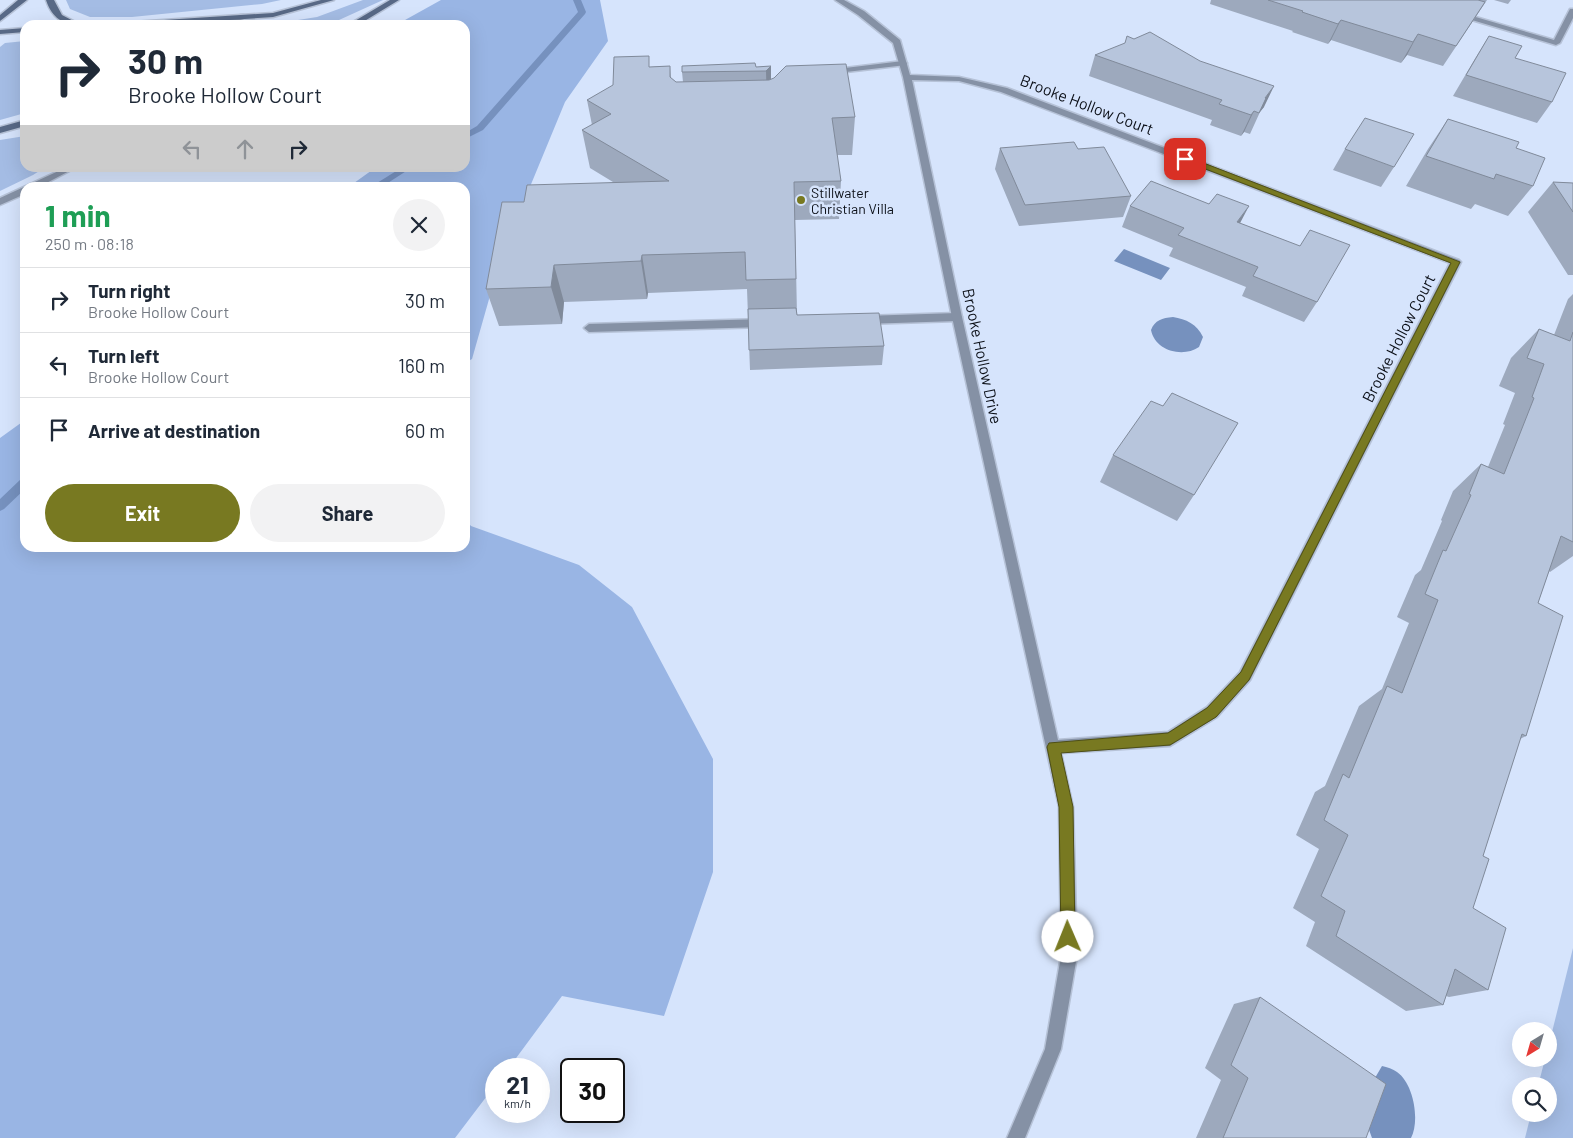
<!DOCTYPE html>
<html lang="en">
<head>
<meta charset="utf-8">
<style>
  :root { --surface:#fff; --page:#f2f2f3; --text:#1f2937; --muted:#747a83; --line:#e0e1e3; --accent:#787921 }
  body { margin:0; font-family:Barlow,sans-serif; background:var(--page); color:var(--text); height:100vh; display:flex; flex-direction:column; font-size:19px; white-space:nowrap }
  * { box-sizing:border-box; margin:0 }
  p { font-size:16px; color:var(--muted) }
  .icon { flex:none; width:28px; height:28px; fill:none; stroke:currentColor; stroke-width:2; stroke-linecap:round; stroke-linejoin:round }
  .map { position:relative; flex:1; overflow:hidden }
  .drawer { position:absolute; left:20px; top:182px; width:450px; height:370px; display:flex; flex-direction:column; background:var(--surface); border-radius:15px; box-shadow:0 5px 20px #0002 }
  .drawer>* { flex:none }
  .banner { position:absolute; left:20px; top:20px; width:450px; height:152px; border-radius:15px; box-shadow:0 5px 20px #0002; background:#fff; color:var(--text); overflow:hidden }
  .needle { width:32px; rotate:217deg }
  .buttons { position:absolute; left:1512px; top:1022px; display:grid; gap:10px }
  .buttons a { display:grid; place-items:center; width:45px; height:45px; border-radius:50%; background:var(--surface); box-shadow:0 5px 20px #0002; font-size:25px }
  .speed { position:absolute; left:485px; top:1058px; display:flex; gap:10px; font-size:25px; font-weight:700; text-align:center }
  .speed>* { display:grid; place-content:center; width:65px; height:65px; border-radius:50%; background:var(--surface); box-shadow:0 5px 20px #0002; line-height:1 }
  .speed small { font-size:12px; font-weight:400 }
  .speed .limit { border:2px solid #111; border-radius:8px; background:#fff; color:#111 }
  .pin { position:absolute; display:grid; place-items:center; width:42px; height:42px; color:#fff; margin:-21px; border-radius:10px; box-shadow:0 2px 8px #0006 }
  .me { position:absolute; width:55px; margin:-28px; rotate:359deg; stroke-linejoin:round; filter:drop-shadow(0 0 4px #0008) }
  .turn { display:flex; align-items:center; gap:18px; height:105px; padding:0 25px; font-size:22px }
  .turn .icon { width:65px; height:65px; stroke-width:2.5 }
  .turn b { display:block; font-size:35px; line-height:42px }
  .lanes { display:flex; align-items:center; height:48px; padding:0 25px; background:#0003; justify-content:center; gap:25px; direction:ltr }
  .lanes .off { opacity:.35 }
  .round { display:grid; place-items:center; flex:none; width:52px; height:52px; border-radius:26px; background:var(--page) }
  .head { display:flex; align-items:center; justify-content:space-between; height:85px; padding:0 25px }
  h1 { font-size:30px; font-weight:700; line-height:38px; color:#1e9e55 }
  .action { display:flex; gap:10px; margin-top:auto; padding:10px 25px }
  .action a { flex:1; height:58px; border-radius:30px; background:var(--accent); color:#fff; font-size:20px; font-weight:700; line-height:58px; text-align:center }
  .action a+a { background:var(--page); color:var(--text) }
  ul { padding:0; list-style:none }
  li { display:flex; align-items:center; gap:15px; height:65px; padding:0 25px; border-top:1px solid var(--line) }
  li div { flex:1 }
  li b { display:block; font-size:19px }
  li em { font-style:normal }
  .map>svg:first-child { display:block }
  .green { fill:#a4bce4 }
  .forest { fill:#99b5e4 }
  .water { fill:#7691be }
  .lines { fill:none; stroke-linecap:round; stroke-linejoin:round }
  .stream { fill:#7691be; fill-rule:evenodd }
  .service-casing { stroke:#b6c2d7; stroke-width:3 }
  .minor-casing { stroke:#b6c2d7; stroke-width:3 }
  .secondary-casing { stroke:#b6c2d7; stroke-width:3 }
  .service { fill:#8591a5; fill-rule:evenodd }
  .minor { fill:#8591a5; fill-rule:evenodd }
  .secondary { fill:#586986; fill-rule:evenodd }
  .wall { fill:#9da9bd }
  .shaded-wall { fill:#808a9a }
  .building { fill:#b7c5dc; stroke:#808a9a }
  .route { fill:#787921; stroke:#4e4f15 }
  .poi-dot { fill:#787921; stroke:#d6e4fc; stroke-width:2 }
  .labels { text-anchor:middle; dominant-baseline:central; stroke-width:5; stroke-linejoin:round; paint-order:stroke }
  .far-poi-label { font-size:14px; fill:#0b0f17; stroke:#d6e4fc; text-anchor:start }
  .street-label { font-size:16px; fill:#0b0f17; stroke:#d6e4fc }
</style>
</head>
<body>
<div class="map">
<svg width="1573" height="1138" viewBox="0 0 1573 1138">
  <rect width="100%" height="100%" fill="#d6e4fc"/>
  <!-- green -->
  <path class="green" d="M 66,0 L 281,0 L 262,4 L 132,17 L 90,17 L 70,9 Z
    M 363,0 L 383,0 L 328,25 L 266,25 L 317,17 Z
    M 25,41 L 25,113 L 0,120 L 0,47 L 5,43 Z
    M 25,136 L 25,168 L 44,168 L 33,175 L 0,191 L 0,140 Z
    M 1573,948 L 1573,1138 L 1525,1138 L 1531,1114 L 1549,1114 L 1549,1086 L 1538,1086 L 1545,1059 L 1549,1059 L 1549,1044 Z"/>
  <!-- forest -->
  <path class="forest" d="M 441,0 L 600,0 L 608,41 L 565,102 L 501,257 L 472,359 L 465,363 L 465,188 L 347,188 L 375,168 L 465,168 L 465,25 L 396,25 Z
    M 25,420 L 25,548 L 465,548 L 465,519 L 471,526 L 579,565 L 632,607 L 713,759 L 713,872 L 664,1016 L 562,996 L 508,1069 L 496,1069 L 496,1084 L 455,1138 L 0,1138 L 0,438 Z"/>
  <!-- water -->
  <path class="water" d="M 1124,249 L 1170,268 L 1161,280 L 1114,261 Z
    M 1173,317 C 1186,319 1197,324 1203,337 L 1199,347 C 1183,358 1155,351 1151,330 C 1155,320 1162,318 1173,317 Z
    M 1382,1066 C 1387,1067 1393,1069 1397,1072 C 1414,1084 1420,1121 1411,1138 L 1372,1138 L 1368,1127 L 1372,1083 Z"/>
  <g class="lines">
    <!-- stream -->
    <path class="stream" d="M 573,0 L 581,0 L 586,12 L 585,14 L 483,130 L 465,139 L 465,133 L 477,126 L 578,12 Z
      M 401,168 L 411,168 L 380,188 L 369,188 Z
      M 25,477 L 25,489 L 4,509 L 0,511 L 0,499 L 21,479 Z"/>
    <!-- service casing -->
    <g class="service-casing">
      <path id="service" d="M 241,15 L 244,15 L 244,19 L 220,25 L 207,25 Z
        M 903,61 L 907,63 L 906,65 L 846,72 L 831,76 L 827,74 L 845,68 Z
        M 65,168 L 75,168 L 37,188 L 25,188 L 25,194 L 0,205 L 0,198 Z
        M 957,313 L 962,317 L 957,321 L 864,324 L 859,320 L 864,316 Z
        M 764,319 L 769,323 L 764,327 L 589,332 L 584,328 L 589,324 Z"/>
    </g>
    <!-- minor casing -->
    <g class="minor-casing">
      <path id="minor" d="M 835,0 L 844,0 L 864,11 L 900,40 L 910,75 L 959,77 L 1007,88 L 1459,260 L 1461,262 L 1250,680 L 1217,717 L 1170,746 L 1061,753 L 1073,807 L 1077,956 L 1061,1049 L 1025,1138 L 1007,1138 L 1045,1049 L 1061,956 L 1059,807 L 952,317 L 903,77 L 893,43 L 858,15 ZM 912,80 L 959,81 L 1001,92 L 1450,263 L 1240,672 L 1207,707 L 1168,732 L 1058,740 L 962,317 Z
        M 1570,9 L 1573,9 L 1573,18 L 1560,43 L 1556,45 L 1455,15 L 1462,13 L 1554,40 Z"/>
    </g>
    <!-- secondary casing -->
    <g class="secondary-casing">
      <path id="secondary" d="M 18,0 L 27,0 L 0,21 L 0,15 Z
        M 46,0 L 54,0 L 62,15 L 81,25 C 63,25 52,18 46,0 Z
        M 321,0 L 334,0 L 273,17 L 154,25 L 114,25 L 118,23 L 273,13 Z
        M 390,0 L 399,0 L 358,25 L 348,25 Z
        M 25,28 L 25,32 L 0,34 L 0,30 Z
        M 25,120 L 25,126 L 0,133 L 0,127 Z"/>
    </g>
    <!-- service -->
    <use href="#service" class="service"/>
    <!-- minor -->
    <use href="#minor" class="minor"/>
    <!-- secondary -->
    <use href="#secondary" class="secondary"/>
  </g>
  <!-- wall -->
  <path class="wall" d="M 1211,0 L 1487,0 L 1443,66 L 1407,55 L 1401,63 L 1331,40 L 1328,44 L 1292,32 L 1293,31 L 1210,4 Z
    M 1494,0 L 1511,0 L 1508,4 Z
    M 1489,36 L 1515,58 L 1552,102 L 1537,123 L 1453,96 L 1476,57 Z
    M 1095,55 L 1264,107 L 1260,112 L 1250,134 L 1244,132 L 1241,136 L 1210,125 L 1212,120 L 1089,76 Z
    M 670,66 L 671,78 L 676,82 L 683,82 L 682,72 L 771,66 L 771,79 L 855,117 L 852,155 L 837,155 L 841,181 L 839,219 L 795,220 L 797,315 L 884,346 L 882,365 L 750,370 L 747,289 L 648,293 L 647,299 L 564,302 L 562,324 L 499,326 L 486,289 L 524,202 L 613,182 L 590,168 L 582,130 L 592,125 L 587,100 L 650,67 Z
    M 1448,119 L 1516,148 L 1533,186 L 1508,216 L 1475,204 L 1471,209 L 1406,186 L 1428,149 Z
    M 1000,148 L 1078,149 L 1131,196 L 1123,217 L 1019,226 L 995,169 Z
    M 1345,149 L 1394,167 L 1381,187 L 1333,170 Z
    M 1553,182 L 1573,183 L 1573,275 L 1568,275 L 1528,212 Z
    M 1130,206 L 1240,223 L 1317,302 L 1304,322 L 1242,296 L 1246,287 L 1169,256 L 1173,248 L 1122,227 Z
    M 1573,294 L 1573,556 L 1550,572 L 1549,571 L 1538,603 L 1526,736 L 1520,739 L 1483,856 L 1473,908 L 1488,990 L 1449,997 L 1446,996 L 1443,1005 L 1406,1011 L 1306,946 L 1315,922 L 1293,908 L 1319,849 L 1296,835 L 1315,792 L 1325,786 L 1359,706 L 1382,689 L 1409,623 L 1397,617 L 1415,575 L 1421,570 L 1442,521 L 1441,520 L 1453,491 L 1481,464 L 1488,467 L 1505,425 L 1503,424 L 1515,393 L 1499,386 L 1511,358 L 1539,329 L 1554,335 L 1568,299 Z
    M 1163,406 L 1194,495 L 1177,521 L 1100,482 L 1113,455 Z
    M 1260,997 L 1366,1138 L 1196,1138 L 1221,1080 L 1205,1068 L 1234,1004 Z"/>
  <!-- shaded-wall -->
  <path class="shaded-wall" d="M 1341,20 L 1331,40 L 1328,44 L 1338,24 Z
    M 1418,34 L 1407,55 L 1401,63 L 1413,42 Z
    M 771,66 L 771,105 L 767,109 L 766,71 Z
    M 1274,86 L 1264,107 L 1259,113 L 1265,98 Z
    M 1254,111 L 1244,132 L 1241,136 L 1251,115 Z
    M 1249,206 L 1238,227 L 1237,222 Z
    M 642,255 L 648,293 L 647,299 L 641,261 Z
    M 554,265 L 564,302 L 562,324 L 551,287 Z"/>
  <!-- building -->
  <path class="building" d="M 1268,0 L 1478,0 L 1485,2 L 1456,46 L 1418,34 L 1413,42 L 1341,20 L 1338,24 L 1302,12 L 1303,11 Z
    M 1150,32 L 1200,61 L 1274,86 L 1265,98 L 1266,98 L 1259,113 L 1254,111 L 1251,115 L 1219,104 L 1222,100 L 1095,55 L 1125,43 L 1127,36 L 1134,39 Z
    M 1489,36 L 1522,46 L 1515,58 L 1566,73 L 1552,102 L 1466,75 Z
    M 649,56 L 649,67 L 670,66 L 670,77 L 676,82 L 769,80 L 774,78 L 786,66 L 846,64 L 855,117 L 832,118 L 841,181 L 794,182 L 796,279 L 746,280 L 745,252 L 642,255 L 641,261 L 554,265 L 551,287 L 486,289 L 502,202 L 524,202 L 527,185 L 669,181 L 582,130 L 611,114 L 587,100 L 613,85 L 614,57 Z
    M 755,63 L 756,67 L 771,66 L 766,71 L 682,72 L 682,66 Z
    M 1365,118 L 1414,134 L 1394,167 L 1345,149 Z
    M 1448,119 L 1519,142 L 1516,148 L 1545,158 L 1533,186 L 1496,174 L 1494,179 L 1426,156 Z
    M 1074,142 L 1078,149 L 1104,147 L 1131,196 L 1025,205 L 1000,148 Z
    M 1151,181 L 1209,204 L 1217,194 L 1249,206 L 1237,222 L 1300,246 L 1310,230 L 1350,245 L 1317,302 L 1253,276 L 1258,267 L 1178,235 L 1184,228 L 1130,206 Z
    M 1553,182 L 1573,183 L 1573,212 Z
    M 796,308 L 797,315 L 879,313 L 884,346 L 749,350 L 748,309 Z
    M 1539,329 L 1570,341 L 1573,332 L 1573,542 L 1561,536 L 1538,603 L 1563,616 L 1526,736 L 1522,734 L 1483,856 L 1489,859 L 1473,908 L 1506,928 L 1488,990 L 1455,969 L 1443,1005 L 1336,936 L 1345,911 L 1321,896 L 1348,835 L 1324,820 L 1343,774 L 1349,778 L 1387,686 L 1402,693 L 1438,600 L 1425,594 L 1443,550 L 1446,551 L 1471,495 L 1469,494 L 1481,464 L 1504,474 L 1534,398 L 1532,397 L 1544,364 L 1527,358 Z
    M 1172,393 L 1238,423 L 1194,495 L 1113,455 L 1151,401 L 1163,406 Z
    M 1260,997 L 1386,1084 L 1366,1138 L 1223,1138 L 1248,1078 L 1231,1065 Z"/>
  <!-- route -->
  <path class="route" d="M 1182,157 L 1188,157 L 1460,262 L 1249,680 L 1216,717 L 1170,745 L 1061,753 L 1073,807 L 1075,937 L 1073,942 L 1068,944 L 1063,942 L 1061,937 L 1059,807 L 1047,747 L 1049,743 L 1168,733 L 1207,708 L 1241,672 L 1451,263 L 1182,160 Z"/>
  <!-- markers -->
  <circle class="poi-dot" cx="801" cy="200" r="5"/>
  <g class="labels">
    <!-- far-poi labels -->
    <g class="far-poi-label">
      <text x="811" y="192">Stillwater<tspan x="811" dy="16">Christian Villa</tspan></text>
    </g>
    <!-- street labels -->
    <g class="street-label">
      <text transform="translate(1087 104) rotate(21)">Brooke Hollow Court</text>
      <text transform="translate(1398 338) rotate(-63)">Brooke Hollow Court</text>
      <text transform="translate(983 356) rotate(78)">Brooke Hollow Drive</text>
    </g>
  </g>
</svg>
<div class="buttons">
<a><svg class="needle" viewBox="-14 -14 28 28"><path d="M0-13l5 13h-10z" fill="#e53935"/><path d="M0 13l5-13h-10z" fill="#747a83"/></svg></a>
<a><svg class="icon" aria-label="search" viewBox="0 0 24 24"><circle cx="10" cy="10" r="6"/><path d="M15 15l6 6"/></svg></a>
</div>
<div class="speed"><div>21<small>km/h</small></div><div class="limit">30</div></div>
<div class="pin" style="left:1185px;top:159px;background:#d93025"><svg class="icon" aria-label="arrive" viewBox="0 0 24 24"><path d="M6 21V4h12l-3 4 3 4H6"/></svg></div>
<svg class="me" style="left:1068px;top:937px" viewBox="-20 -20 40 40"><circle r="19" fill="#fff"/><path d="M0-13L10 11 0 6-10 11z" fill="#787921"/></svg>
<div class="banner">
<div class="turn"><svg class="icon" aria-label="right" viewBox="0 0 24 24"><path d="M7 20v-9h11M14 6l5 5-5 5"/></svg><div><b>30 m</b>Brooke Hollow Court</div></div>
<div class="lanes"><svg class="icon off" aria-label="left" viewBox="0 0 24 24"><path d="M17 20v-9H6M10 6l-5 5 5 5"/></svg><svg class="icon off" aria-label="ahead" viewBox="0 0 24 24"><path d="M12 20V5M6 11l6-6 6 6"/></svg><svg class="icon" aria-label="right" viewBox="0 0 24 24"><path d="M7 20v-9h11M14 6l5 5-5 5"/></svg></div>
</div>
<section class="drawer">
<div class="head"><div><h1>1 min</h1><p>250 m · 08:18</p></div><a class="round"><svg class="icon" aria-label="close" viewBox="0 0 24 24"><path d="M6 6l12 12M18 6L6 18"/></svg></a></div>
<ul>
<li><svg class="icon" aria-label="right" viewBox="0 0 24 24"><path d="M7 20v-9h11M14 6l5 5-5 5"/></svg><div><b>Turn right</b><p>Brooke Hollow Court</p></div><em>30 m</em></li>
<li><svg class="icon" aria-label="left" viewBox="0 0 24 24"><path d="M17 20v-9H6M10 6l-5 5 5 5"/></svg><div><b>Turn left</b><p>Brooke Hollow Court</p></div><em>160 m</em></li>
<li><svg class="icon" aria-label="arrive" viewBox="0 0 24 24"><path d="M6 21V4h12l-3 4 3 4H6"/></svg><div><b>Arrive at destination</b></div><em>60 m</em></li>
</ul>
<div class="action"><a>Exit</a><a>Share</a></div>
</section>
</div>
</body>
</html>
